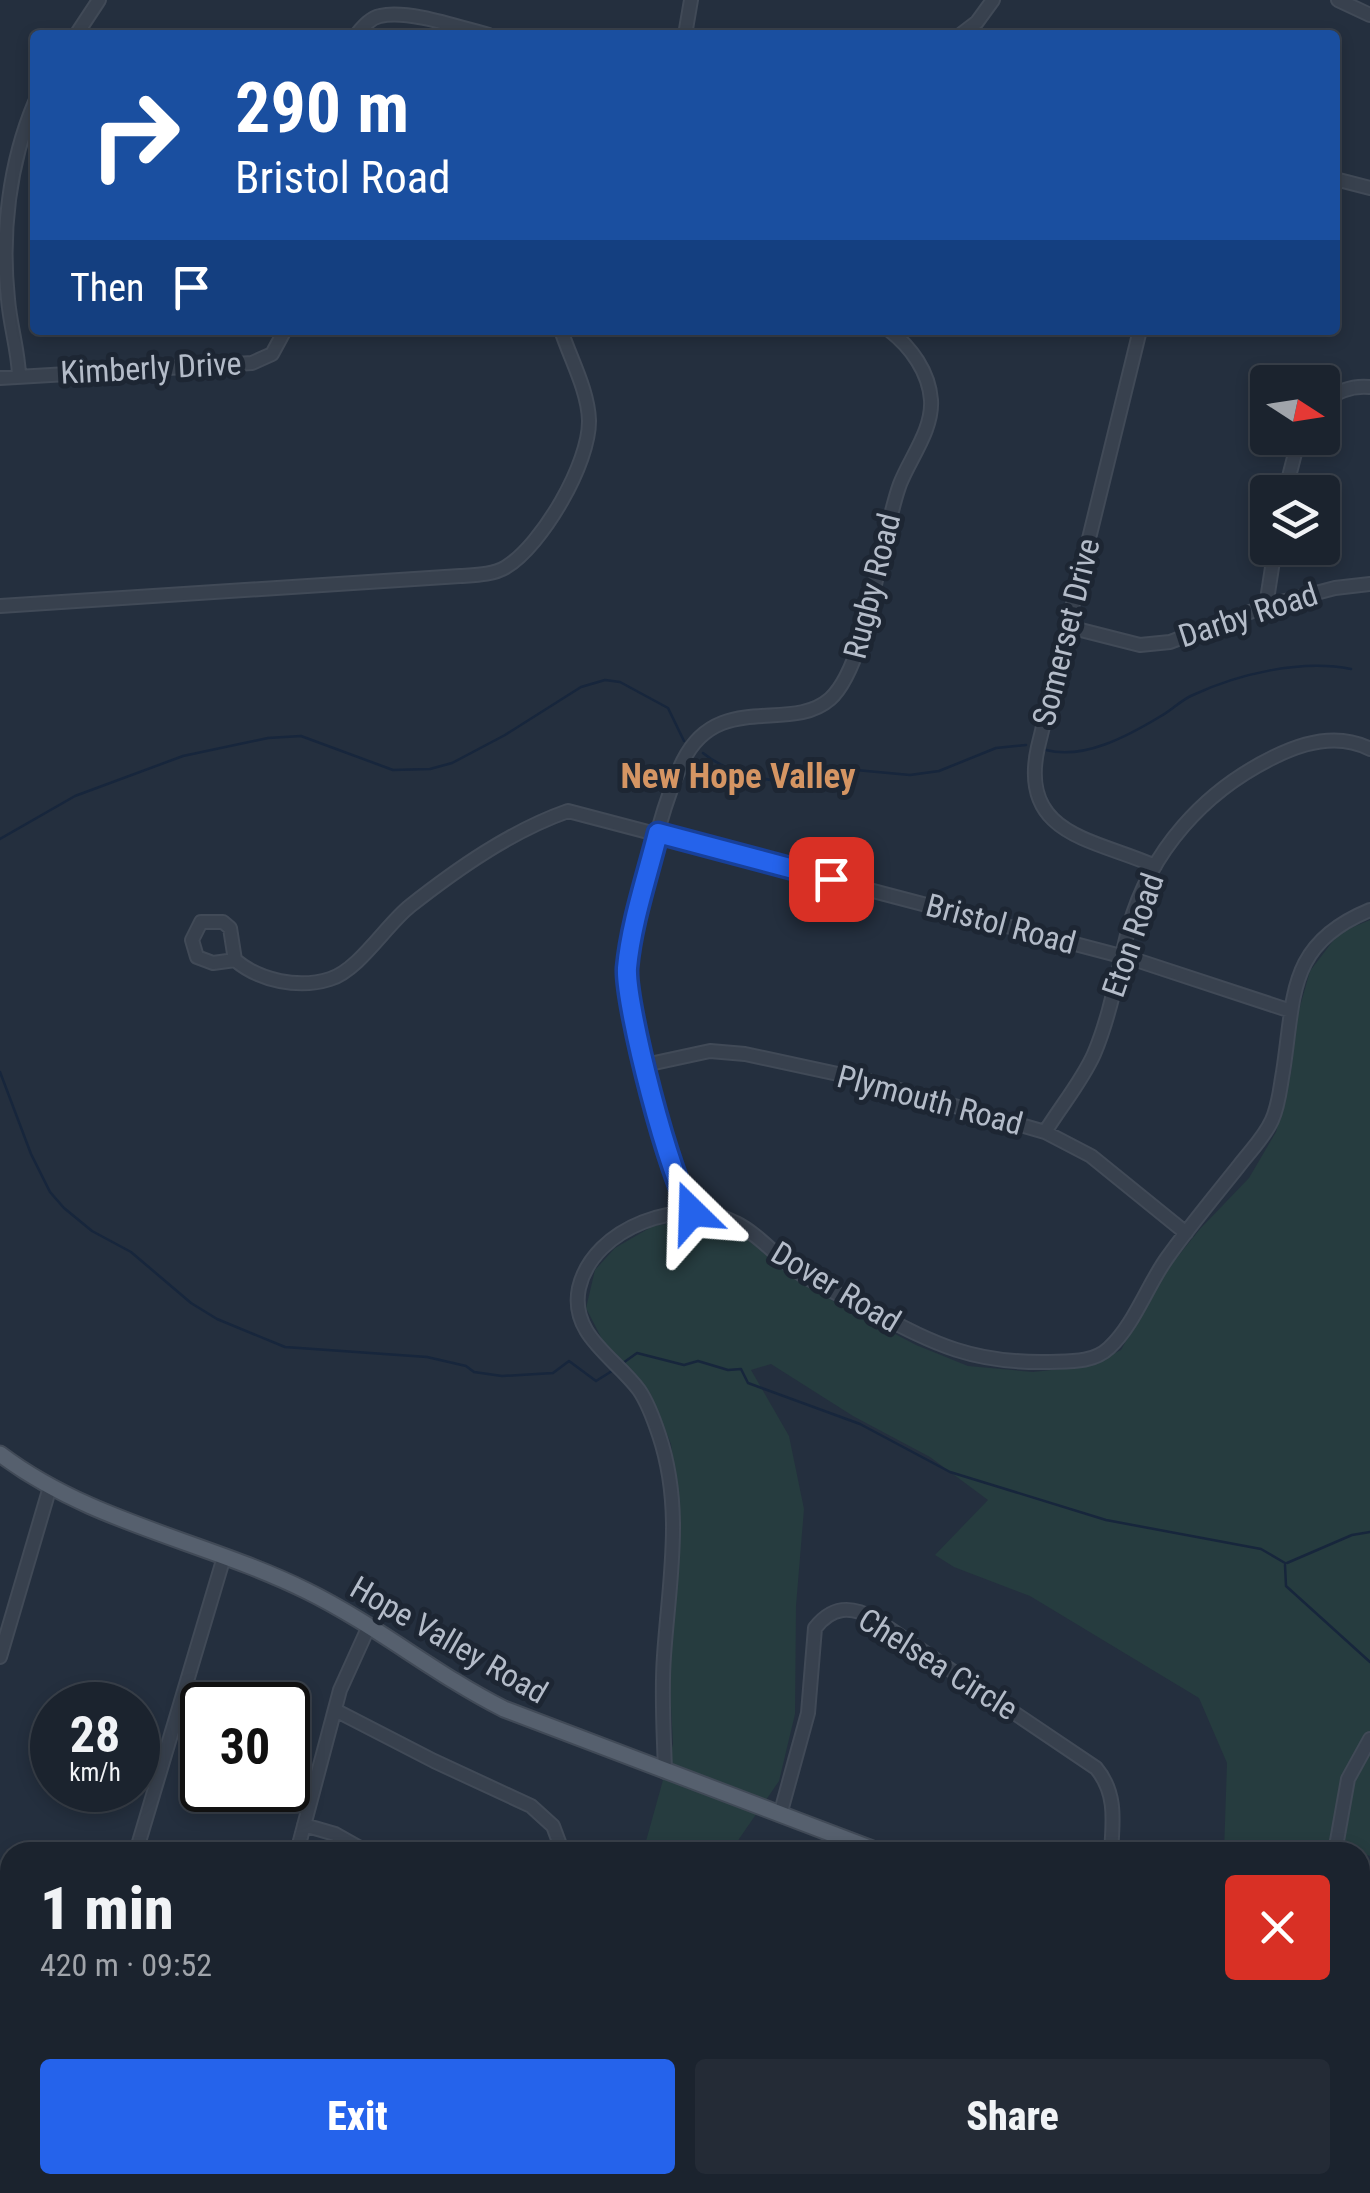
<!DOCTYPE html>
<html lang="en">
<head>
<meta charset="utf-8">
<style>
  :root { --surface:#1b232e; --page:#242b36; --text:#f1f3f6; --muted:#a0a4aa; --line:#39404a; --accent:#2563eb }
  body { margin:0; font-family:"Roboto Condensed",sans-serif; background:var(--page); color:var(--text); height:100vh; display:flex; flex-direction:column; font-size:38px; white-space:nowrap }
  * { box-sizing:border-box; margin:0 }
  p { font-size:32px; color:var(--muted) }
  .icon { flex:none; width:55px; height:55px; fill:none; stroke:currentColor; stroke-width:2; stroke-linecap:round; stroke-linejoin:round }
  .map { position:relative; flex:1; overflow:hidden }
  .sheet { position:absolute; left:0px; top:1842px; width:1370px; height:352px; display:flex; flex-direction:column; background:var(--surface); border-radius:30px 30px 0 0; box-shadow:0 5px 15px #0003,0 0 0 2px var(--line) }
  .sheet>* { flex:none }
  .banner { position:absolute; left:30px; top:30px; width:1310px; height:305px; border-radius:10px; box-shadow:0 5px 15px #0003,0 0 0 2px var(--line); background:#1a4fa0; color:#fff; overflow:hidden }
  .needle { width:65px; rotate:102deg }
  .buttons { position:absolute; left:1250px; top:365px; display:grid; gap:20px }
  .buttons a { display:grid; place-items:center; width:90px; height:90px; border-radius:10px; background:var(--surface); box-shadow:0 5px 15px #0003,0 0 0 2px var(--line); font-size:50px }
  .speed { position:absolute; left:30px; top:1682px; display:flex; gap:20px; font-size:50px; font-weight:700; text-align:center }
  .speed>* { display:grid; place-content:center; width:130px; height:130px; border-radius:50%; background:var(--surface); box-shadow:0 5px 15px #0003,0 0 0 2px var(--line); line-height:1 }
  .speed small { font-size:25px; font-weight:400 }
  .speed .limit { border:5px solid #111; border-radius:15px; background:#fff; color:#111 }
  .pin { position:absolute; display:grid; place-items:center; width:85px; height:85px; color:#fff; margin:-42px; border-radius:20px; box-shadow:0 5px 15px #0006 }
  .me { position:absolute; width:110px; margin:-55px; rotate:338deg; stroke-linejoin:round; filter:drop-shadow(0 0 8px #0008) }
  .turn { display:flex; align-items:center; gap:35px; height:210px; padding:0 40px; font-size:45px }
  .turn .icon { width:130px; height:130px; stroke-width:2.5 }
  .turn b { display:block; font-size:70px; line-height:85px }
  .then { display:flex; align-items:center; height:95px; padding:0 40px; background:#0003; gap:20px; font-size:38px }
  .round { display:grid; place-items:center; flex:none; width:105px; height:105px; border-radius:10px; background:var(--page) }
  .head { display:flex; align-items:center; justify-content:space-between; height:170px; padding:0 40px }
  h1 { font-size:60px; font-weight:800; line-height:75px }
  .action { display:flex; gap:20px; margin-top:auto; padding:20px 40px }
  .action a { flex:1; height:115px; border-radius:10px; background:var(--accent); color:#fff; font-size:40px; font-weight:800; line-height:115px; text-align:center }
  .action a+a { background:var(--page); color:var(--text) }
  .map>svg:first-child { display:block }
  .green { fill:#263c3f }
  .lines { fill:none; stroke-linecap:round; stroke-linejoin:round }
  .stream { stroke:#17263c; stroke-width:2.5 }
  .minor-casing { stroke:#414a57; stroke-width:16 }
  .major-casing { stroke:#414a57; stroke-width:19 }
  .minor { stroke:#38414e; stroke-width:12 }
  .major { stroke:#56606e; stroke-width:15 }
  .route-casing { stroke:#184099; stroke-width:25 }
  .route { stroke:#2563eb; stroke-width:18 }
  .labels { text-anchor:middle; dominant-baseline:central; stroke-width:10; stroke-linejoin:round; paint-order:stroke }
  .street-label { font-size:32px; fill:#b4bcc9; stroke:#1d2633 }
  .neighbourhood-label { font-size:35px; font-weight:bold; fill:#d59563; stroke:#1d2633 }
</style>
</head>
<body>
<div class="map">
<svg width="1370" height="2193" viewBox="0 0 1370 2193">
  <rect width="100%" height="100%" fill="#242f3e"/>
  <!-- green -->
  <path class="green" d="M 1370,920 L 1370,1856 L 1348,1849 L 1340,1852 L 1224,1852 L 1227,1763 L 1199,1698 L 1030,1596 L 954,1567 L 935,1555 L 988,1500 L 930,1457 L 853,1416 L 771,1364 L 751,1370 L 789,1436 L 804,1509 L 796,1606 L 795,1714 L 779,1781 L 739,1839 L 735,1852 L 643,1852 L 673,1744 L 669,1670 L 680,1518 L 671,1444 L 651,1395 L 636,1374 L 604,1343 L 586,1308 L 595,1270 L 615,1248 L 653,1226 L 702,1219 L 746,1238 L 782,1269 L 838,1304 L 916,1345 L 968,1366 L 1033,1372 L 1088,1366 L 1121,1350 L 1161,1277 L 1200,1229 L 1249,1178 L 1276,1132 L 1291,1072 L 1297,1017 L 1310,971 L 1339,933 Z
    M 854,2185 L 1103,2185 L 1083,2193 L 840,2193 Z"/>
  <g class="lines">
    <!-- stream -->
    <path class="stream" d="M 1046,750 C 1084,760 1128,736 1161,716 C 1172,710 1181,700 1193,695 C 1238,674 1301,659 1351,669
      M 703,753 C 735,780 789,783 830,787 L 845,769 L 910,775 L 939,771 L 996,748 L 1026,745
      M 0,839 L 75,796 L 183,756 L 268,738 L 301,736 L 393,770 L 430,769 L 452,763 L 505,735 L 581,687 L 605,680 L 620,682 L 668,708 L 684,741
      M 0,1072 L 31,1154 L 50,1192 L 64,1208 L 92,1231 L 131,1252 L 191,1303 L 217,1319 L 285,1347 L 427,1357 L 466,1366 L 474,1372 L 502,1376 L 553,1373 L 569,1361 L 596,1381 L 612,1371
      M 623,1363 L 637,1353 L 684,1365 L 698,1361 L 728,1370 L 741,1369 L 748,1383 L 860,1424 L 950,1472 L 1106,1520 L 1261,1549 L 1285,1563
      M 1287,1563 L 1352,1535 L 1370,1532
      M 1285,1565 L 1286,1586 L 1370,1662
      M 0,1924 L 10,1931
      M 0,1992 L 10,2008
      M 87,2185 L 89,2193
      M 281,2185 L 290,2193"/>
    <!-- minor casing -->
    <g class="minor-casing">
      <path id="minor" d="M 1338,0 L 1370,15
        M 76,35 L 99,0
        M 356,35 C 363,27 370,18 380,16 C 408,9 461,28 489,35
        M 685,35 L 691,0
        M 960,35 L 977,22 L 993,0
        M 1335,179 L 1370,188
        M 1140,330 L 1038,747 C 1018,836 1095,839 1155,866
        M 19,375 C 18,349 10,325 8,299 C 1,234 9,163 35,102
        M 0,378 L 252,363 L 272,354 L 285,330
        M 1322,402 C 1337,391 1352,385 1370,387
        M 1285,492 L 1299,438
        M 0,606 L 460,576 C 475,575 493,575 506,567 C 542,545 590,463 589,420 C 588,390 570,358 561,330
        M 1266,606 L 1275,548
        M 1069,627 L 1140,645 L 1170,642 L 1266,606 L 1335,588 L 1370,584
        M 235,960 L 213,963 L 197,957 L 192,940 L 201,922 L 223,922 L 230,928 L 235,960 C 260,981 299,989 330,979 C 359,970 386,925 410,906 C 457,869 511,831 568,811 L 1136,960 L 1291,1011
        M 645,1065 L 710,1051 L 745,1054 L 861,1079 L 1045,1132 L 1091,1156 L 1186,1233
        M 1045,1132 C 1061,1106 1082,1081 1094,1054 C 1111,1014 1118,969 1129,927 C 1150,851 1204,791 1274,757 C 1304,742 1339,733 1370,749
        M 692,1212 L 685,1202 C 664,1135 632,1051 627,982 C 626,957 634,931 640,907 C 651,858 661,807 683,761 C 718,690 790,734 830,699 C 868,665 880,538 900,484 C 910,458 933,430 931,400 C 929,372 911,347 889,330
        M 0,1657 L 50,1487
        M 335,1710 L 434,1761 L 531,1806 L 553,1826 L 559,1842 L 558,1852
        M 665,1772 C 664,1734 661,1695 664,1656 C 669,1581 684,1509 659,1435 C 654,1420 648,1403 639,1390 C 616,1358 569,1335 579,1288 C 593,1227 683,1195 736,1223 C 760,1235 778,1259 801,1274 C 824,1289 850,1299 874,1312 C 936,1345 973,1363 1046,1362 C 1067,1361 1092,1364 1109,1348 C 1134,1325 1147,1286 1167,1258 C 1189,1227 1214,1197 1238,1167 C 1250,1151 1264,1138 1272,1120 C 1279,1105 1280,1088 1283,1072 C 1295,995 1287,944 1370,910
        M 780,1815 L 808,1713 L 815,1628 C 832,1606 851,1605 875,1619 L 1096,1768 C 1117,1793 1113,1821 1111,1852
        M 304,1825 L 335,1834 L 367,1852
        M 136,1852 L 224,1557
        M 297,1852 L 340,1690 L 369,1626
        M 1335,1852 L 1348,1779 L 1370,1739
        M 1360,1964 L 1370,1970
        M 1176,2193 L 1199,2185"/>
    </g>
    <!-- major casing -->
    <g class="major-casing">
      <path id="major" d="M 0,1454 C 91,1523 206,1541 307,1591 C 376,1625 436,1675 504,1709 L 880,1852
        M 1313,2185 L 1319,2193"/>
    </g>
    <!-- minor -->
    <use href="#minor" class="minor"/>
    <!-- major -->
    <use href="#major" class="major"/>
  </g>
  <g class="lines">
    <!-- route casing -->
    <g class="route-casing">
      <path id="route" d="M 692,1212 C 671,1184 625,1006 627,968 C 631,924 647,877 658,833 L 831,879"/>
    </g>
    <!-- route -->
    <use href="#route" class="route"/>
  </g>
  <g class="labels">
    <!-- street labels -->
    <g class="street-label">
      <text transform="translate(151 368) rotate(-3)">Kimberly Drive</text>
      <text transform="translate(872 586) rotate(-76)">Rugby Road</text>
      <text transform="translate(1248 615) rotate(-18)">Darby Road</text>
      <text transform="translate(1066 632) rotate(-76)">Somerset Drive</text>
      <text transform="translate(1001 924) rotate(15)">Bristol Road</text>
      <text transform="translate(1133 935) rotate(-71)">Eton Road</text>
      <text transform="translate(930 1100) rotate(15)">Plymouth Road</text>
      <text transform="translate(836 1287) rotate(31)">Dover Road</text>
      <text transform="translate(449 1640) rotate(30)">Hope Valley Road</text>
      <text transform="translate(938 1664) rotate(32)">Chelsea Circle</text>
    </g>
    <!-- neighbourhood labels -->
    <g class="neighbourhood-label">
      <text x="738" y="776">New Hope Valley</text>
    </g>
  </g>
</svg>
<div class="buttons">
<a><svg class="needle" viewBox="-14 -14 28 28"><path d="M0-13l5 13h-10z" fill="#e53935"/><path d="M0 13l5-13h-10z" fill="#a0a4aa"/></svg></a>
<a><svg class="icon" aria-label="layers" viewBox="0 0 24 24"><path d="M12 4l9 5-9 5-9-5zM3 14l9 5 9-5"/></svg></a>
</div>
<div class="speed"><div>28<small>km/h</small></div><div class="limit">30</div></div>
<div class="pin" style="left:831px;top:879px;background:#d93025"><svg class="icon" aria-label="arrive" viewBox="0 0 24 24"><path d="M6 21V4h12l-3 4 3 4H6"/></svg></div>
<svg class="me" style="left:692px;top:1212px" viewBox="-20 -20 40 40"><path d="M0-17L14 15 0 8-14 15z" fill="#2563eb" stroke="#fff" stroke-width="4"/></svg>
<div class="banner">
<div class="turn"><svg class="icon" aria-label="right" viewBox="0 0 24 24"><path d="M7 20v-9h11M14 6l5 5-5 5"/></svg><div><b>290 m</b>Bristol Road</div></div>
<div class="then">Then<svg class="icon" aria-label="arrive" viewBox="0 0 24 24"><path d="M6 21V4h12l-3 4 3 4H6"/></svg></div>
</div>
<section class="sheet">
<div class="head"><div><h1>1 min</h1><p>420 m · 09:52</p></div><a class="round" style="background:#d93025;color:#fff"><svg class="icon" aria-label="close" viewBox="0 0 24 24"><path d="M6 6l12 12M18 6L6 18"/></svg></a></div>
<div class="action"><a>Exit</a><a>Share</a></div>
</section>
</div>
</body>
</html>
